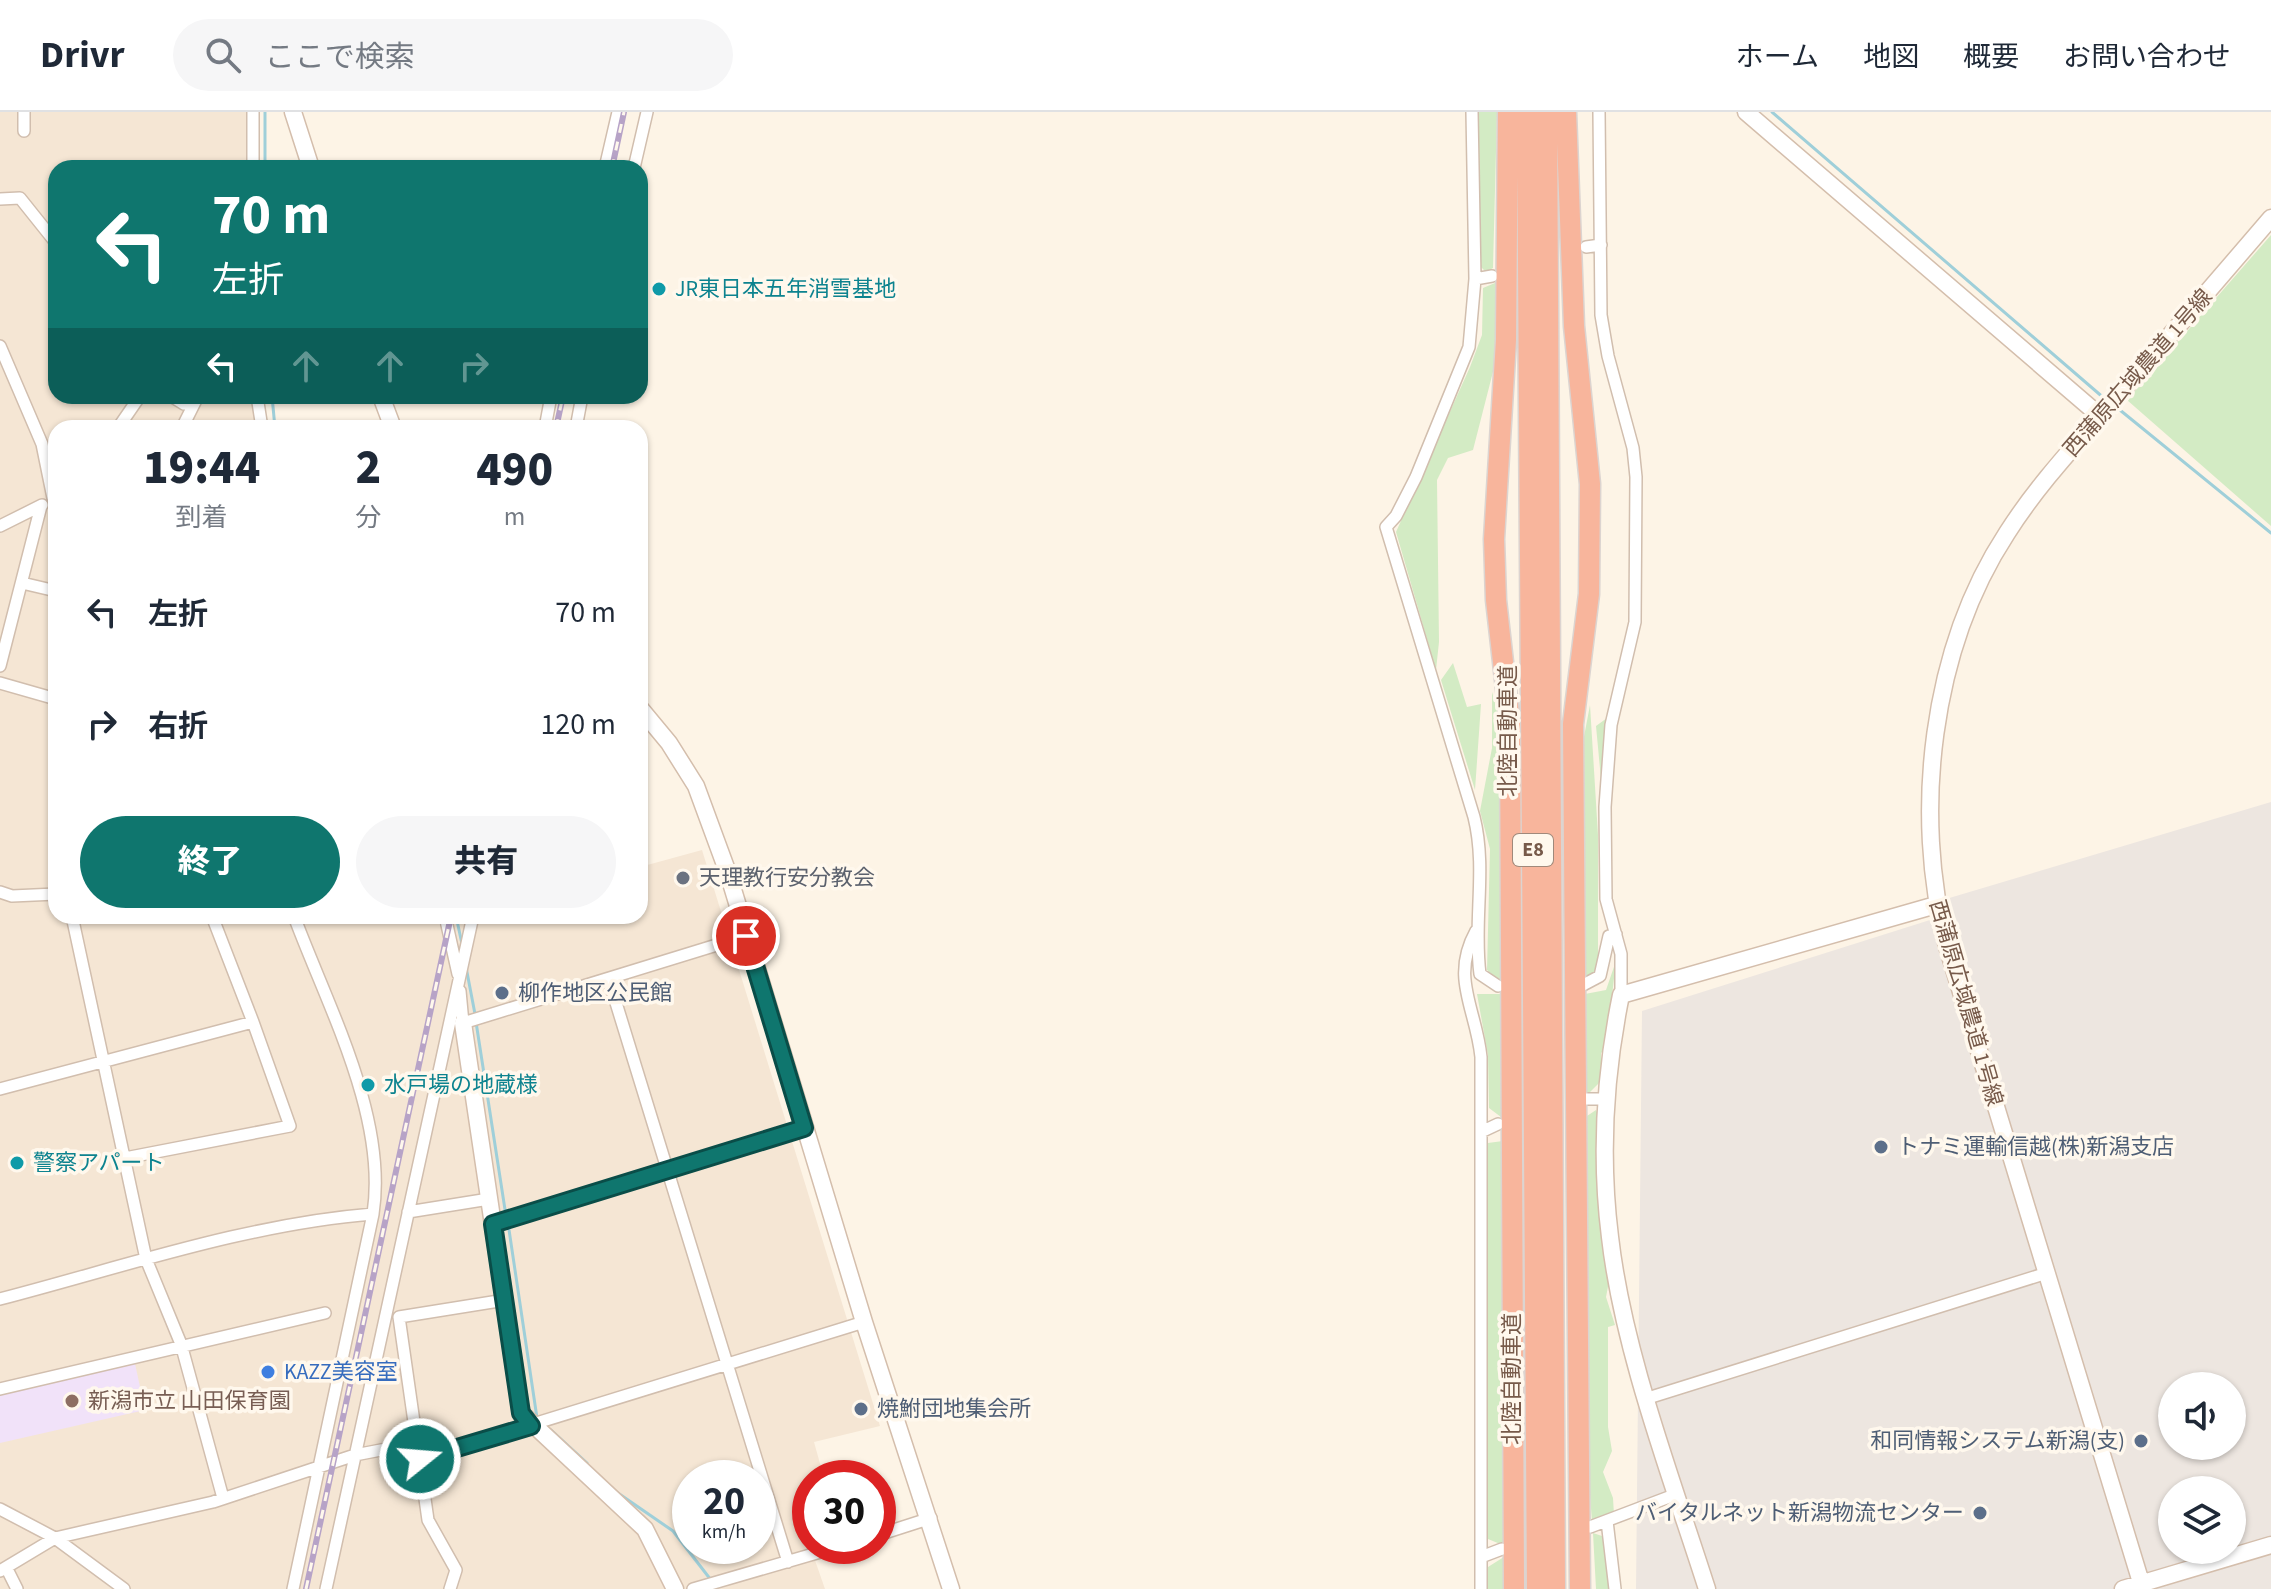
<!DOCTYPE html>
<html lang="ja">
<head>
<meta charset="utf-8">
<style>
  :root { --surface:#fff; --page:#f6f6f7; --text:#1f2937; --muted:#747a83; --line:#e0e1e3; --accent:#0f766e }
  body { margin:0; font-family:"Source Sans 3","Noto Sans JP",sans-serif; background:var(--page); color:var(--text); height:100vh; display:flex; flex-direction:column; font-size:30px; white-space:nowrap }
  * { box-sizing:border-box; margin:0 }
  p { font-size:26px; color:var(--muted) }
  .icon { flex:none; width:44px; height:44px; fill:none; stroke:currentColor; stroke-width:2; stroke-linecap:round; stroke-linejoin:round }
  .map { position:relative; flex:1; overflow:hidden }
  .sheet { position:absolute; left:48px; top:308px; width:600px; height:504px; display:flex; flex-direction:column; background:var(--surface); border-radius:24px; box-shadow:0 2px 6px #0004 }
  .sheet>* { flex:none }
  .banner { position:absolute; left:48px; top:48px; width:600px; height:244px; border-radius:24px; box-shadow:0 2px 6px #0004; background:#0f766e; color:#fff; overflow:hidden }
  .controls { position:absolute; left:2158px; top:1260px; display:grid; gap:16px }
  .controls a { display:grid; place-items:center; width:88px; height:88px; border-radius:50%; background:var(--surface); box-shadow:0 2px 6px #0004; font-size:40px }
  .speed { position:absolute; left:672px; top:1348px; display:flex; gap:16px; font-size:40px; font-weight:700; text-align:center }
  .speed>* { display:grid; place-content:center; width:104px; height:104px; border-radius:50%; background:var(--surface); box-shadow:0 2px 6px #0004; line-height:1 }
  .speed small { font-size:20px; font-weight:400 }
  .speed .limit { border:12px solid #d22; background:#fff; color:#111 }
  .pin { position:absolute; display:grid; place-items:center; width:68px; height:68px; color:#fff; margin:-34px; border:4px solid #fff; border-radius:50%; box-shadow:0 2px 8px #0007 }
  .me { position:absolute; width:88px; margin:-44px; rotate:73deg; stroke-linejoin:round; filter:drop-shadow(0 0 6px #0008) }
  .turn { display:flex; align-items:center; gap:28px; height:168px; padding:0 32px; font-size:36px }
  .turn .icon { width:104px; height:104px; stroke-width:2.5 }
  .turn b { display:block; font-size:56px; line-height:68px }
  .lanes { display:flex; align-items:center; height:76px; padding:0 32px; background:#0003; justify-content:center; gap:40px; direction:ltr }
  .lanes .off { opacity:.35 }
  .eta { display:flex; justify-content:space-evenly; align-items:center; height:136px; text-align:center }
  .eta b { font-size:48px; font-weight:800; line-height:56px }
  .button { display:flex; gap:16px; margin-top:auto; padding:16px 32px }
  .button a { flex:1; height:92px; border-radius:48px; background:var(--accent); color:#fff; font-size:32px; font-weight:800; line-height:92px; text-align:center }
  .button a+a { background:var(--page); color:var(--text) }
  ul { padding:0; list-style:none }
  li { display:flex; align-items:center; gap:24px; height:112px; padding:0 32px }
  li div { flex:1 }
  li b { display:block; font-size:30px }
  li em { font-style:normal }
  header { display:flex; align-items:center; gap:48px; box-sizing:border-box; height:112px; padding:0 40px; background:var(--surface); border-bottom:2px solid var(--line) }
  header strong { font-size:38px }
  nav { display:flex; gap:44px; margin-inline-start:auto; font-size:28px }
  .search { width:560px; height:72px; background:var(--page); display:flex; align-items:center; gap:20px; box-sizing:border-box; padding:0 28px; border-radius:44px; color:var(--muted); font-size:30px }
  .map>svg:first-child { display:block }
  .residential { fill:#f5e6d4; fill-rule:evenodd }
  .industrial { fill:#ede6e0; fill-rule:evenodd }
  .education { fill:#f1e2f9 }
  .green { fill:#d3ebc4 }
  .lines { fill:none; stroke-linecap:round; stroke-linejoin:round }
  .stream { stroke:#9fcfd9; stroke-width:3 }
  .street-casing { stroke:#d1beae; stroke-width:14 }
  .secondary-casing { stroke:#d4beac; stroke-width:19 }
  .highway-casing { stroke:#dcd4d0; stroke-width:23 }
  .street { stroke:#fff; stroke-width:11 }
  .secondary { stroke:#fff; stroke-width:16 }
  .highway { stroke:#f8b59c; stroke-width:20 }
  .rail-casing { stroke:#b7a3c7; stroke-width:6 }
  .rail { stroke:#fff8ed; stroke-width:3; stroke-dasharray:9; stroke-linecap:butt }
  .route-casing { stroke:#0a4d48; stroke-width:20 }
  .route { stroke:#0f766e; stroke-width:14 }
  .culture-dot { fill:#0f9aa8; stroke:#fff8ed; stroke-width:3 }
  .worship-dot { fill:#6b7280; stroke:#fff8ed; stroke-width:3 }
  .service-dot { fill:#5c6f8a; stroke:#fff8ed; stroke-width:3 }
  .shop-dot { fill:#3f7fe0; stroke:#fff8ed; stroke-width:3 }
  .education-dot { fill:#8d6e63; stroke:#fff8ed; stroke-width:3 }
  .labels { text-anchor:middle; dominant-baseline:central; stroke-width:7; stroke-linejoin:round; paint-order:stroke }
  .shield { fill:#fff8ed; stroke:#a0897b; stroke-width:2 }
  .shield-label { font-size:20px; font-weight:bold; fill:#775a4a }
  .culture-label { font-size:22px; fill:#0d838f; stroke:#fff8ed; text-anchor:start }
  .street-label { font-size:22px; fill:#775a4a; stroke:#fff8ed }
  .worship-label { font-size:22px; fill:#5b616d; stroke:#fff8ed; text-anchor:start }
  .service-label { font-size:22px; fill:#4e5e75; stroke:#fff8ed; text-anchor:start }
  .shop-label { font-size:22px; fill:#366cbe; stroke:#fff8ed; text-anchor:start }
  .education-label { font-size:22px; fill:#785e54; stroke:#fff8ed; text-anchor:start }
</style>
</head>
<body>
<header>
<strong>Drivr</strong>
<div class="search"><svg class="icon" aria-label="search" viewBox="0 0 24 24"><circle cx="10" cy="10" r="6"/><path d="M15 15l6 6"/></svg>ここで検索</div>
<nav><a>ホーム</a><a>地図</a><a>概要</a><a>お問い合わせ</a></nav>
</header>
<div class="map">
<svg width="2271" height="1477" viewBox="0 0 2271 1477">
  <rect width="100%" height="100%" fill="#fdf4e6"/>
  <!-- residential -->
  <path class="residential" d="M 0,0 L 249,0 L 250,56 L 56,56 L 56,284 L 252,284 L 255,316 L 56,316 L 56,804 L 437,804 L 439,813 L 471,804 L 640,804 L 640,755 L 702,738 L 880,1314 L 814,1330 L 824,1366 L 810,1366 L 810,1434 L 825,1477 L 0,1477 ZM 690,1366 L 758,1366 L 758,1434 L 690,1434 Z"/>
  <!-- industrial -->
  <path class="industrial" d="M 2271,690 L 2271,1477 L 1636,1477 L 1642,899 L 1949,802 L 1946,787 ZM 2172,1274 L 2232,1274 L 2232,1334 L 2172,1334 ZM 2172,1378 L 2232,1378 L 2232,1438 L 2172,1438 Z"/>
  <!-- education -->
  <path class="education" d="M 134,1247 L 145,1298 L 0,1331 L 0,1280 Z"/>
  <!-- green -->
  <path class="green" d="M 1478,0 L 1497,0 L 1493,156 L 1486,160 L 1481,155 Z
    M 2271,123 L 2271,414 L 2127,288 Z
    M 1495,171 L 1495,252 L 1473,338 L 1448,346 L 1437,368 L 1439,530 L 1436,558 L 1396,420 L 1470,255 L 1482,223 L 1483,176 Z
    M 1453,551 L 1467,595 L 1481,592 L 1475,678 L 1441,568 Z
    M 1492,580 L 1499,604 L 1501,651 L 1501,871 L 1487,858 L 1490,737 L 1480,699 L 1492,636 Z
    M 1590,593 L 1598,723 L 1598,860 L 1586,871 L 1583,630 Z
    M 1607,606 L 1602,678 L 1596,614 Z
    M 1616,849 L 1606,936 L 1601,941 L 1601,969 L 1587,983 L 1582,982 L 1585,882 L 1606,878 Z
    M 1477,882 L 1500,882 L 1501,1005 L 1489,996 L 1488,943 Z
    M 1596,998 L 1603,1014 L 1611,1159 L 1606,1185 L 1615,1213 L 1608,1215 L 1608,1315 L 1612,1339 L 1603,1360 L 1613,1386 L 1614,1403 L 1592,1410 L 1584,1303 L 1584,1006 Z
    M 1503,1029 L 1505,1434 L 1488,1427 L 1488,1031 Z
    M 1593,1421 L 1608,1426 L 1614,1477 L 1596,1477 Z
    M 1507,1443 L 1507,1477 L 1488,1477 L 1488,1455 Z"/>
  <g class="lines">
    <!-- stream -->
    <path class="stream" d="M 265,0 L 265,56
      M 1772,0 L 2105,287
      M 272,284 L 275,316
      M 2115,294 L 2271,421
      M 456,804 L 462,832
      M 466,855 L 475,902
      M 476,910 L 506,1104
      M 508,1111 L 537,1306
      M 551,1318 L 587,1351
      M 615,1379 L 673,1419 L 711,1468"/>
    <!-- street casing -->
    <g class="street-casing">
      <path id="street" d="M 253,0 L 253,56
        M 1472,0 L 1475,167 L 1469,235 L 1416,365 L 1396,404 L 1386,415 L 1474,705 C 1487,757 1473,810 1480,862 L 1498,874
        M 1599,0 L 1601,203 L 1608,244 L 1633,336 L 1636,365 L 1635,510 L 1611,613 L 1605,695 L 1606,787 L 1621,842 L 1621,883
        M 24,19 L 24,0
        M 605,56 L 618,0
        M 634,56 L 647,0
        M 0,87 L 20,86 L 56,131
        M 1586,135 L 1601,133
        M 1475,167 L 1492,164
        M 0,234 L 42,332 L 53,386
        M 171,284 L 184,292 L 196,284
        M 257,284 L 262,316
        M 118,316 L 140,284
        M 182,316 L 198,284
        M 545,316 L 551,284
        M 576,316 L 582,284
        M 0,414 L 42,393
        M 22,471 L 56,479
        M 0,554 L 41,394
        M 0,571 L 56,587
        M 0,780 L 12,784 L 56,782
        M 72,804 L 146,1147 L 181,1232 L 223,1386
        M 212,804 L 253,910
        M 294,804 C 327,893 388,1005 373,1102
        M 445,804 L 458,862
        M 1476,819 C 1450,866 1476,896 1481,945 L 1481,1477
        M 609,868 L 788,1450
        M 1583,873 L 1600,864 L 1609,824 L 1616,822
        M 460,879 L 463,911 L 746,824
        M 0,977 L 253,910 L 290,1014 L 125,1046
        M 1583,987 L 1607,987
        M 1481,1020 L 1498,1012
        M 408,1100 L 489,1087
        M 493,1112 L 804,1016
        M 0,1187 C 123,1155 247,1112 373,1102 L 293,1477
        M 0,1277 L 325,1201
        M 1648,1286 L 2047,1161
        M 420,1347 L 864,1210
        M 0,1397 L 55,1426 L 124,1477
        M 1607,1409 L 1615,1477
        M 1590,1415 L 1677,1382
        M 878,1423 L 931,1406
        M 1481,1445 L 1502,1437
        M 7,1457 L 17,1477
        M 0,1459 L 55,1426 L 213,1390 L 355,1343 L 417,1331
        M 326,1477 L 473,804
        M 450,1477 L 456,1458 L 428,1408 L 399,1205 L 505,1188
        M 693,1477 L 841,1434"/>
    </g>
    <!-- secondary casing -->
    <g class="secondary-casing">
      <path id="secondary" d="M 293,0 L 311,56
        M 1746,0 L 2100,304
        M 381,284 L 393,316
        M 640,596 L 669,631 L 696,674 L 728,761 L 864,1210 L 951,1477
        M 463,911 L 521,1301 L 645,1417 L 675,1477
        M 1707,1477 C 1672,1367 1623,1239 1610,1125 C 1600,1045 1605,961 1621,883 L 1936,793
        M 2123,1477 L 2271,1433
        M 2143,1477 L 1947,834 C 1912,702 1931,537 2007,421 C 2038,372 2079,329 2117,285 C 2168,225 2220,166 2271,106"/>
    </g>
    <!-- highway casing -->
    <g class="highway-casing">
      <path id="highway" d="M 1508,0 L 1506,228 L 1494,427 L 1496,488 L 1510,612 L 1514,1477
        M 1527,0 L 1537,1477
        M 1547,0 L 1555,1477
        M 1566,0 L 1574,214 L 1590,372 L 1589,482 L 1573,612 L 1580,1477"/>
    </g>
    <!-- street -->
    <use href="#street" class="street"/>
    <!-- secondary -->
    <use href="#secondary" class="secondary"/>
    <!-- highway -->
    <use href="#highway" class="highway"/>
    <!-- rail casing -->
    <g class="rail-casing">
      <path id="rail" d="M 612,56 L 624,0
        M 556,316 L 563,284
        M 306,1477 L 451,804"/>
    </g>
    <!-- rail -->
    <use href="#rail" class="rail"/>
  </g>
  <g class="lines">
    <!-- route casing -->
    <g class="route-casing">
      <path id="route" d="M 420,1347 L 531,1314 L 521,1301 L 493,1112 L 804,1016 L 746,824"/>
    </g>
    <!-- route -->
    <use href="#route" class="route"/>
  </g>
  <!-- markers -->
  <g class="culture-dot">
    <circle cx="659" cy="177" r="8"/>
    <circle cx="368" cy="973" r="8"/>
    <circle cx="17" cy="1051" r="8"/>
  </g>
  <circle class="worship-dot" cx="683" cy="766" r="8"/>
  <g class="service-dot">
    <circle cx="502" cy="881" r="8"/>
    <circle cx="1881" cy="1035" r="8"/>
    <circle cx="861" cy="1297" r="8"/>
    <circle cx="2141" cy="1329" r="8"/>
    <circle cx="1980" cy="1401" r="8"/>
  </g>
  <circle class="shop-dot" cx="268" cy="1260" r="8"/>
  <circle class="education-dot" cx="72" cy="1289" r="8"/>
  <g class="labels">
    <!-- shield labels -->
    <rect class="shield" x="1513" y="722" width="40" height="32" rx="6"/>
    <g class="shield-label">
      <text x="1533" y="738">E8</text>
    </g>
    <!-- culture labels -->
    <g class="culture-label">
      <text x="675" y="177">JR東日本五年消雪基地</text>
      <text x="384" y="973">水戸場の地蔵様</text>
      <text x="33" y="1051">警察アパート</text>
    </g>
    <!-- street labels -->
    <g class="street-label">
      <text transform="translate(2138 261) rotate(-49)">西蒲原広域農道 1号線</text>
      <text transform="translate(1508 619) rotate(-90)">北陸自動車道</text>
      <text transform="translate(1966 891) rotate(74)">西蒲原広域農道 1号線</text>
      <text transform="translate(1512 1267) rotate(-90)">北陸自動車道</text>
    </g>
    <!-- worship labels -->
    <g class="worship-label">
      <text x="699" y="766">天理教行安分教会</text>
    </g>
    <!-- service labels -->
    <g class="service-label">
      <text x="518" y="881">柳作地区公民館</text>
      <text x="1897" y="1035">トナミ運輸信越(株)新潟支店</text>
      <text x="877" y="1297">焼鮒団地集会所</text>
      <text x="2125" y="1329" text-anchor="end">和同情報システム新潟(支)</text>
      <text x="1964" y="1401" text-anchor="end">バイタルネット新潟物流センター</text>
    </g>
    <!-- shop labels -->
    <g class="shop-label">
      <text x="284" y="1260">KAZZ美容室</text>
    </g>
    <!-- education labels -->
    <g class="education-label">
      <text x="88" y="1289">新潟市立 山田保育園</text>
    </g>
  </g>
</svg>
<div class="controls">
<a><svg class="icon" aria-label="sound" viewBox="0 0 24 24"><path d="M4 9h4l5-4v14l-5-4H4zM17 9q2 3 0 6"/></svg></a>
<a><svg class="icon" aria-label="layers" viewBox="0 0 24 24"><path d="M12 4l9 5-9 5-9-5zM3 14l9 5 9-5"/></svg></a>
</div>
<div class="speed"><div>20<small>km/h</small></div><div class="limit">30</div></div>
<div class="pin" style="left:746px;top:824px;background:#d93025"><svg class="icon" aria-label="arrive" viewBox="0 0 24 24"><path d="M6 21V4h12l-3 4 3 4H6"/></svg></div>
<svg class="me" style="left:420px;top:1347px" viewBox="-20 -20 40 40"><circle r="17" fill="#0f766e" stroke="#fff" stroke-width="3"/><path d="M0-11L8 9 0 5-8 9z" fill="#fff"/></svg>
<div class="banner">
<div class="turn"><svg class="icon" aria-label="left" viewBox="0 0 24 24"><path d="M17 20v-9H6M10 6l-5 5 5 5"/></svg><div><b>70 m</b>左折</div></div>
<div class="lanes"><svg class="icon" aria-label="left" viewBox="0 0 24 24"><path d="M17 20v-9H6M10 6l-5 5 5 5"/></svg><svg class="icon off" aria-label="ahead" viewBox="0 0 24 24"><path d="M12 20V5M6 11l6-6 6 6"/></svg><svg class="icon off" aria-label="ahead" viewBox="0 0 24 24"><path d="M12 20V5M6 11l6-6 6 6"/></svg><svg class="icon off" aria-label="right" viewBox="0 0 24 24"><path d="M7 20v-9h11M14 6l5 5-5 5"/></svg></div>
</div>
<section class="sheet">
<div class="eta">
<div><b>19:44</b><p>到着</p></div>
<div><b>2</b><p>分</p></div>
<div><b>490</b><p>m</p></div>
</div>
<ul>
<li><svg class="icon" aria-label="left" viewBox="0 0 24 24"><path d="M17 20v-9H6M10 6l-5 5 5 5"/></svg><div><b>左折</b></div><em>70 m</em></li>
<li><svg class="icon" aria-label="right" viewBox="0 0 24 24"><path d="M7 20v-9h11M14 6l5 5-5 5"/></svg><div><b>右折</b></div><em>120 m</em></li>
</ul>
<div class="button"><a>終了</a><a>共有</a></div>
</section>
</div>
</body>
</html>
